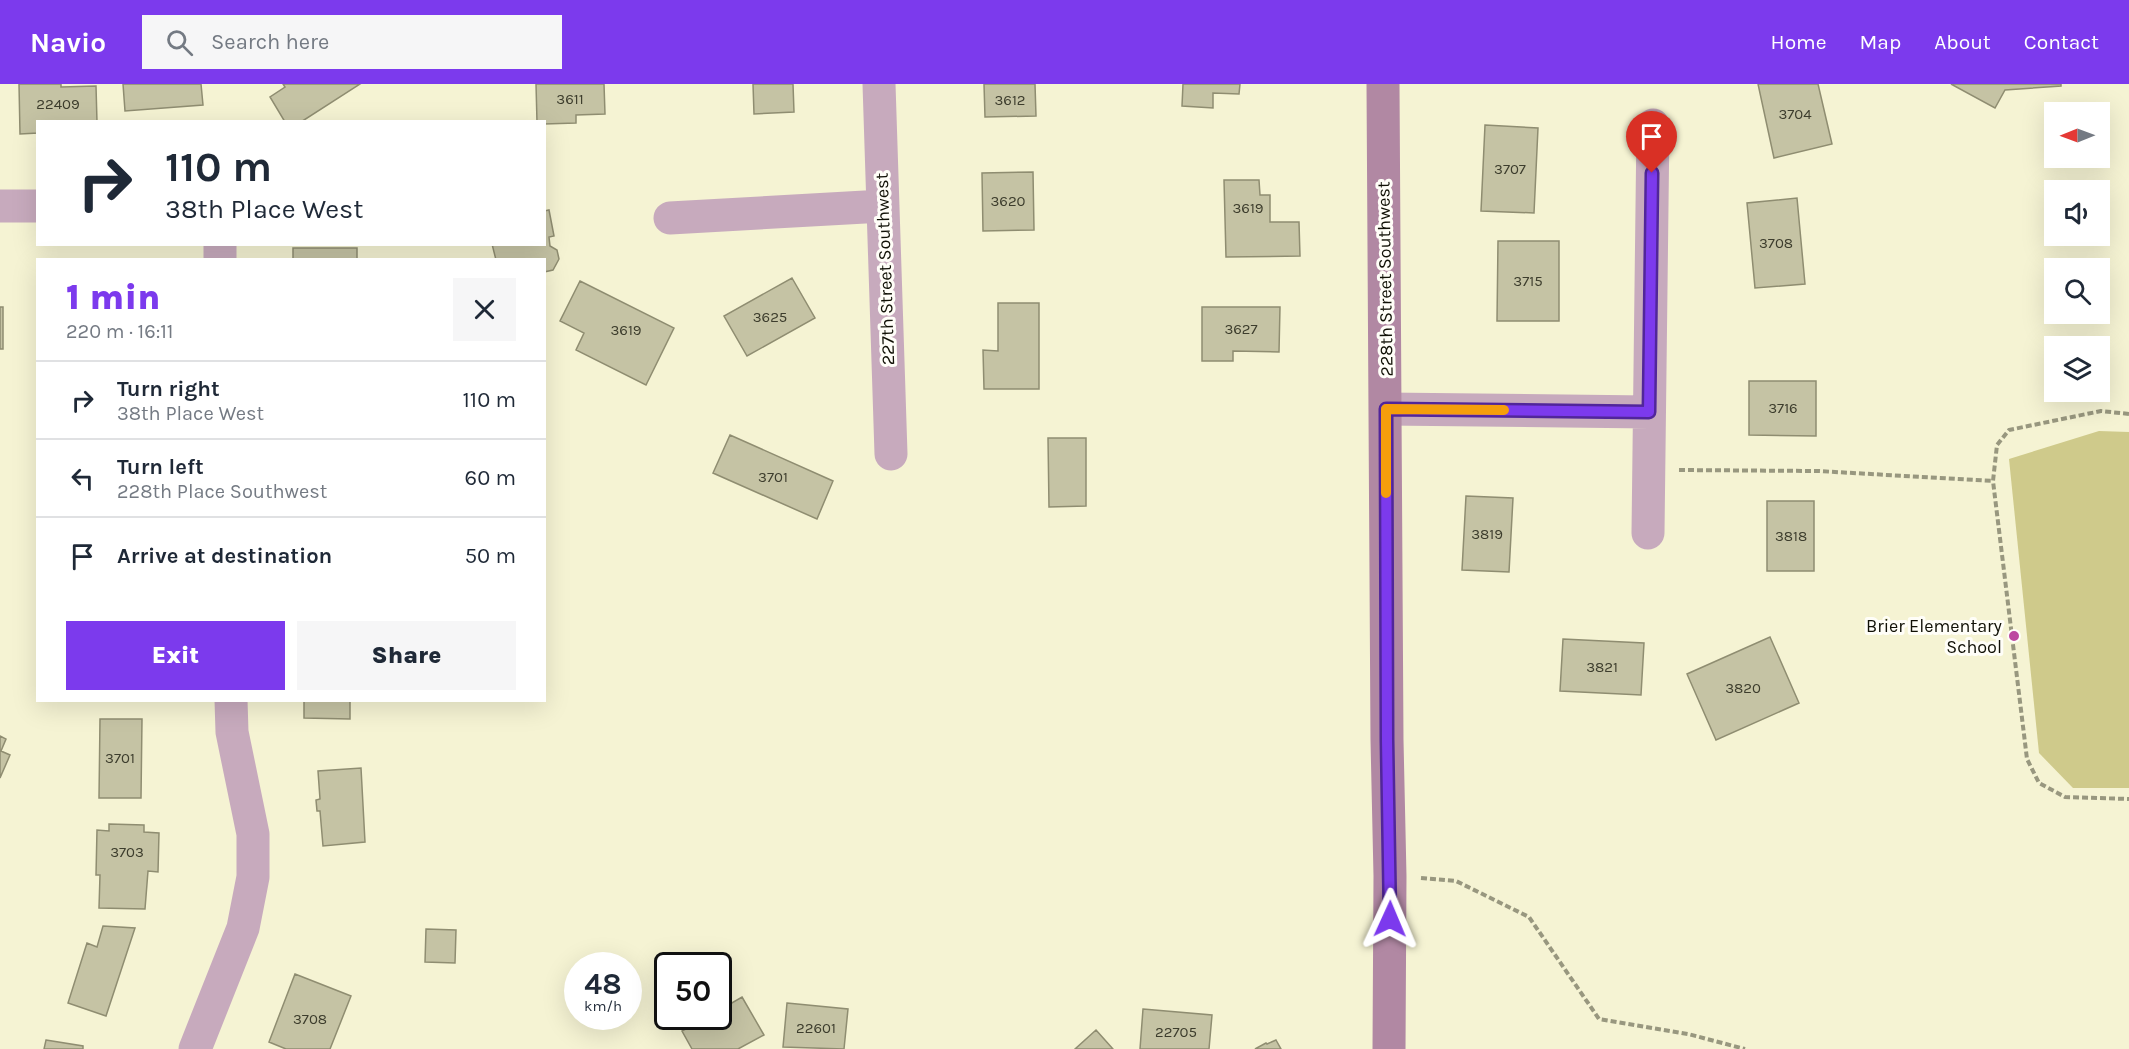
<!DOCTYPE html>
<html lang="en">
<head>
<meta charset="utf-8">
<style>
  :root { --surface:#fff; --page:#f6f6f7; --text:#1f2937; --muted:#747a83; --line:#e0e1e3; --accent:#7c3aed }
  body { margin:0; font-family:Karla,sans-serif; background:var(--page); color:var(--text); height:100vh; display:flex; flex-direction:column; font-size:22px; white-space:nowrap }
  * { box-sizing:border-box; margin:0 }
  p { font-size:20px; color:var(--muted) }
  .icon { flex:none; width:33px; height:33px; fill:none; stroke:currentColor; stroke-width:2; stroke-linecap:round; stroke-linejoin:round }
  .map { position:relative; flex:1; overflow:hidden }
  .details { position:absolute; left:36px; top:174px; width:510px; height:444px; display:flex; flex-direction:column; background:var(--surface); border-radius:0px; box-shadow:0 6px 24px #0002 }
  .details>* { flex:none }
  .top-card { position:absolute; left:36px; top:36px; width:510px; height:126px; border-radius:0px; box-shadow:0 6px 24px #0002; background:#fff; color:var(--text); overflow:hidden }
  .needle { width:39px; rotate:269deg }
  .tools { position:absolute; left:2044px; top:18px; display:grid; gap:12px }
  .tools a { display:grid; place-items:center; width:66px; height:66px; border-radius:0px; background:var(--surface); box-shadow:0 6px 24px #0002; font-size:30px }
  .speed { position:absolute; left:564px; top:868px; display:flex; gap:12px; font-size:30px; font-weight:700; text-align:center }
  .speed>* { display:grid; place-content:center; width:78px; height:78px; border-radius:50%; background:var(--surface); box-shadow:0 6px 24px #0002; line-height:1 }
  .speed small { font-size:15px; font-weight:400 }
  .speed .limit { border:3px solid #111; border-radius:9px; background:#fff; color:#111 }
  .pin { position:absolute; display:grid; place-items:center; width:51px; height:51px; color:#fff; margin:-62px -26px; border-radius:50% 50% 50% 0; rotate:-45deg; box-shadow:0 0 6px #0007 }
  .pin .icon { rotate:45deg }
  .me { position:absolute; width:66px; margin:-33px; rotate:1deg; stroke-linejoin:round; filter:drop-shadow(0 0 4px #0008) }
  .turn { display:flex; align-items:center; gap:21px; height:126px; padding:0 30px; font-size:27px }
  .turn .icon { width:78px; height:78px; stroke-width:2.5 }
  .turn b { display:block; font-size:42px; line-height:51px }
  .round { display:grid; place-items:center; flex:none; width:63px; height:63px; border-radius:0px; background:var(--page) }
  .head { display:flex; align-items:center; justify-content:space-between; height:102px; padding:0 30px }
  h1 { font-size:36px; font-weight:800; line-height:45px; color:var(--accent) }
  .primary-button { display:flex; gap:12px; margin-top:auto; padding:12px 30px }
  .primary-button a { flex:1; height:69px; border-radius:0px; background:var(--accent); color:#fff; font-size:24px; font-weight:800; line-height:69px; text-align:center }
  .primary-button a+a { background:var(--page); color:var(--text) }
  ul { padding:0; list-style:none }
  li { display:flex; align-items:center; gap:18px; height:78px; padding:0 30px; border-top:2px solid var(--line) }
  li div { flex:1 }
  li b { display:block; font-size:22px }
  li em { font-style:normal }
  header { display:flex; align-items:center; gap:36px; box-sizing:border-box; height:84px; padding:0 30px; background:var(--accent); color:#fff }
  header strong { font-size:28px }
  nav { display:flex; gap:33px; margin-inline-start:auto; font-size:21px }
  .search { width:420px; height:54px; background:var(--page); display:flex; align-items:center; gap:15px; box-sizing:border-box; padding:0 21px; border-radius:0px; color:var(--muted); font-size:22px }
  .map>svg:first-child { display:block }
  .green { fill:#cfca8b }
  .building { fill:#c5c3a4; stroke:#8f8d71; stroke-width:1.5 }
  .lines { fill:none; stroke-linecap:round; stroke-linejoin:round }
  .path { stroke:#98977f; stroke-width:4; stroke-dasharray:6 3; stroke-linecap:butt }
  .minor { stroke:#c7aabd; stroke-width:33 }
  .secondary { stroke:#b188a3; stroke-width:33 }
  .route-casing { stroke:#51269a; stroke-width:15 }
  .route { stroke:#7c3aed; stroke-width:10 }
  .slow { stroke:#f59e0b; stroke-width:10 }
  .poi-dot { fill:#bd48a0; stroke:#fffef8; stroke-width:2 }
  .labels { text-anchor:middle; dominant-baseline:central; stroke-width:6; stroke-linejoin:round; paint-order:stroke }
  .number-label { font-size:15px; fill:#3d3d2d }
  .street-label { font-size:18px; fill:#101005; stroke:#fffef8 }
  .poi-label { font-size:18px; fill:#101005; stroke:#fffef8; text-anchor:end }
</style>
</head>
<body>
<header>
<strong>Navio</strong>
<div class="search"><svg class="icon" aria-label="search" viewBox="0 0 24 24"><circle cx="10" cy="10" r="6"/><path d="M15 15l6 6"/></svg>Search here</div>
<nav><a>Home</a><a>Map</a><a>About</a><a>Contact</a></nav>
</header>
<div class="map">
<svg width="2129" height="965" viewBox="0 0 2129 965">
  <rect width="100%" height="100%" fill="#f5f3d3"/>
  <!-- green -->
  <path class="green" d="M 2099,347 L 2129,348 L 2129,704 L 2073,704 L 2039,669 L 2009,375 Z"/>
  <!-- building -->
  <path class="building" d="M 19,0 L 61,0 L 61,3 L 96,2 L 97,38 L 38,38 L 38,49 L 20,50 Z
    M 123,0 L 201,0 L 203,21 L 125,27 Z
    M 283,0 L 360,0 L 301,38 L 285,38 L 270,13 L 285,3 Z
    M 536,0 L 604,0 L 605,30 L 576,31 L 576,39 L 544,40 L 544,38 L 537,38 Z
    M 753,0 L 793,0 L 794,28 L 754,30 Z
    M 984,0 L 1035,0 L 1036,32 L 985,33 Z
    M 1183,0 L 1240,0 L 1239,10 L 1213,9 L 1213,24 L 1182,22 Z
    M 1758,0 L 1818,0 L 1832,60 L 1774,74 Z
    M 1951,0 L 2061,0 L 2061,2 L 2005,6 L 1995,24 Z
    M 1485,41 L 1538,44 L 1534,129 L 1481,127 Z
    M 1033,88 L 1034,146 L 983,147 L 982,89 Z
    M 1224,96 L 1259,96 L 1260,111 L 1270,111 L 1270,138 L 1299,138 L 1300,172 L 1226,173 Z
    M 1797,114 L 1805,200 L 1755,204 L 1747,119 Z
    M 549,126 L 554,152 L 549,153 L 550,162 L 557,166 L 559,175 L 553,186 L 544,188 L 544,176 L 496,176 L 492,160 L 544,160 L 544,127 Z
    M 1498,157 L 1559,157 L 1559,237 L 1497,237 Z
    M 293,164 L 357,164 L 357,176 L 293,176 Z
    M 792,194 L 815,234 L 747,272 L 724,232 Z
    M 580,197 L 674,244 L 646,301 L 576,266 L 584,249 L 560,237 Z
    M 998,219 L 1039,219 L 1039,305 L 984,305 L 983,266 L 998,267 Z
    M 0,223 L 3,223 L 3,265 L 0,265 Z
    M 1202,223 L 1280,223 L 1279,268 L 1233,267 L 1233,277 L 1202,277 Z
    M 1749,297 L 1816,297 L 1816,352 L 1749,351 Z
    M 730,351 L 833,397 L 817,435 L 713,389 Z
    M 1048,354 L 1086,354 L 1086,422 L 1049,423 Z
    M 1466,412 L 1513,414 L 1509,488 L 1462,486 Z
    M 1767,417 L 1814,417 L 1814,487 L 1767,487 Z
    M 1770,553 L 1799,619 L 1716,656 L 1687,590 Z
    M 1563,555 L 1644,559 L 1641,611 L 1560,607 Z
    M 304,616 L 350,616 L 350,635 L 304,634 Z
    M 100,635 L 142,635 L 141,714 L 99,714 Z
    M 0,652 L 6,655 L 1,667 L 10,671 L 0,694 Z
    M 361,684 L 365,758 L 323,762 L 320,727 L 317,727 L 316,716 L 320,715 L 318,687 Z
    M 109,740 L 144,741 L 144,748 L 159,749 L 158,788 L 148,787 L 145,825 L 99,824 L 100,791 L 96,791 L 97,746 L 109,747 Z
    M 103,842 L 135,844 L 106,932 L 68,919 L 87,859 L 97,863 Z
    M 426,845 L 456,846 L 455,879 L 425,878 Z
    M 295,890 L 351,912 L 330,965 L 286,965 L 269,958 Z
    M 742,913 L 764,951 L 738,965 L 692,965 L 682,947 L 707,933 L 718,933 L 718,927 Z
    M 787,919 L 848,925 L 844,965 L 783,963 Z
    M 1143,925 L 1212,931 L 1209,965 L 1140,965 Z
    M 1096,946 L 1113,965 L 1075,965 Z
    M 46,956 L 83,962 L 83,965 L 44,965 Z
    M 1276,956 L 1281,965 L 1255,965 L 1266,959 L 1267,960 Z"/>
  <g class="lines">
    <!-- path -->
    <path class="path" d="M 2129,330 L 2101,327 L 2009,346 L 1997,361 L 1993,397 L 2027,675 L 2039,699 L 2065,713 L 2129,715
      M 1679,386 L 1818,387 L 1993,397
      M 1421,794 L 1456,797 L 1529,833 L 1599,935 L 1688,950 L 1745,965"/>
    <!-- minor -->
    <path class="minor" d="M 879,0 L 891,370
      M 0,122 L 38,122
      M 670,134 L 883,122
      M 220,160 L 220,176
      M 1386,325 L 1649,328
      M 1648,449 L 1653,41
      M 195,965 L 243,844 L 253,793 L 253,750 L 232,648 L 231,616"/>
    <!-- secondary -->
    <path class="secondary" d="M 1383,0 L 1387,656 L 1390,792 L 1389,965"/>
  </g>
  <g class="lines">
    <!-- route casing -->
    <g class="route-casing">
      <path id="route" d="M 1390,835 L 1387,656 L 1386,325 L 1649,328 L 1652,89"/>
    </g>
    <!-- route -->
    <use href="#route" class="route"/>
    <!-- slow -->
    <path class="slow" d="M 1386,409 L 1386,325 L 1504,326"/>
  </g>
  <!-- markers -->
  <circle class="poi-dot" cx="2014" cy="552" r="6"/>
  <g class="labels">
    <!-- number labels -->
    <g class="number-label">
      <text x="570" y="15">3611</text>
      <text x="1010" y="16">3612</text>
      <text x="58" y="20">22409</text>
      <text x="1795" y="30">3704</text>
      <text x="1510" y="85">3707</text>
      <text x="1008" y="117">3620</text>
      <text x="1248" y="124">3619</text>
      <text x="1776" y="159">3708</text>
      <text x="1528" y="197">3715</text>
      <text x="770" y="233">3625</text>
      <text x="1241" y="245">3627</text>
      <text x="626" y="246">3619</text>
      <text x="1783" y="324">3716</text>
      <text x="773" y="393">3701</text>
      <text x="1487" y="450">3819</text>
      <text x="1791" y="452">3818</text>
      <text x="1602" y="583">3821</text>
      <text x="1743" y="604">3820</text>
      <text x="120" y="674">3701</text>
      <text x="127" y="768">3703</text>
      <text x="310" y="935">3708</text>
      <text x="816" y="944">22601</text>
      <text x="1176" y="948">22705</text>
    </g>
    <!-- street labels -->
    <g class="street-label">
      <text transform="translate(885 185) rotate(-92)">227th Street Southwest</text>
      <text transform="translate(1385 195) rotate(-91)">228th Street Southwest</text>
    </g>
    <!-- poi labels -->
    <g class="poi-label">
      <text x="2002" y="542">Brier Elementary<tspan x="2002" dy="21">School</tspan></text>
    </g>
  </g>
</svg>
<div class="tools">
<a><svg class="needle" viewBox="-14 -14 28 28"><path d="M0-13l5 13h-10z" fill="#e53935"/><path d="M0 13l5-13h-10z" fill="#747a83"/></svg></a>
<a><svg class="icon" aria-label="sound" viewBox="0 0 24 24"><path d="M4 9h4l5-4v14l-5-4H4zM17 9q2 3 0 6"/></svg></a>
<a><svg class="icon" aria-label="search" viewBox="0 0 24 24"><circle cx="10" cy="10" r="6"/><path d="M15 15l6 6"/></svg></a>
<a><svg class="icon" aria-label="layers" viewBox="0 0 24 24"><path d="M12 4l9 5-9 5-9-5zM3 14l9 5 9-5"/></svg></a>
</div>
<div class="speed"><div>48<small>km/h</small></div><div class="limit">50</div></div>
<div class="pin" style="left:1652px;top:89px;background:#d93025"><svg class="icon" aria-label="arrive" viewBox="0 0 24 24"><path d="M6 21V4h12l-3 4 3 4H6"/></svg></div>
<svg class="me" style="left:1390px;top:835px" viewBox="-20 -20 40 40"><path d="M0-17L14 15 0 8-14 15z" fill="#7c3aed" stroke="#fff" stroke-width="4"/></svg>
<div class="top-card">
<div class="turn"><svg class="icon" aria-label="right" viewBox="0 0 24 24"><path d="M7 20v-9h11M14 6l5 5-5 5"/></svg><div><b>110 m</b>38th Place West</div></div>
</div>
<section class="details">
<div class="head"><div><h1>1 min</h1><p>220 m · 16:11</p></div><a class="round"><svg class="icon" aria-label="close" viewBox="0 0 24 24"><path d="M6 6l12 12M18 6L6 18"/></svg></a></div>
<ul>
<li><svg class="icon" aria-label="right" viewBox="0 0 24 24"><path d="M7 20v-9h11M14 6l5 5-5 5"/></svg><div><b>Turn right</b><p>38th Place West</p></div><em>110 m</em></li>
<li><svg class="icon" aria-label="left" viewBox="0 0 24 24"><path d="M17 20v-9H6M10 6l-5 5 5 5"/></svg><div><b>Turn left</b><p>228th Place Southwest</p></div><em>60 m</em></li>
<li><svg class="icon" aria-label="arrive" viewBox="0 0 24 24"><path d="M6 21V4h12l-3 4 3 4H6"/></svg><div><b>Arrive at destination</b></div><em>50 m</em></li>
</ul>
<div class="primary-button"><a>Exit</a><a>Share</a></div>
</section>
</div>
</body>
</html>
